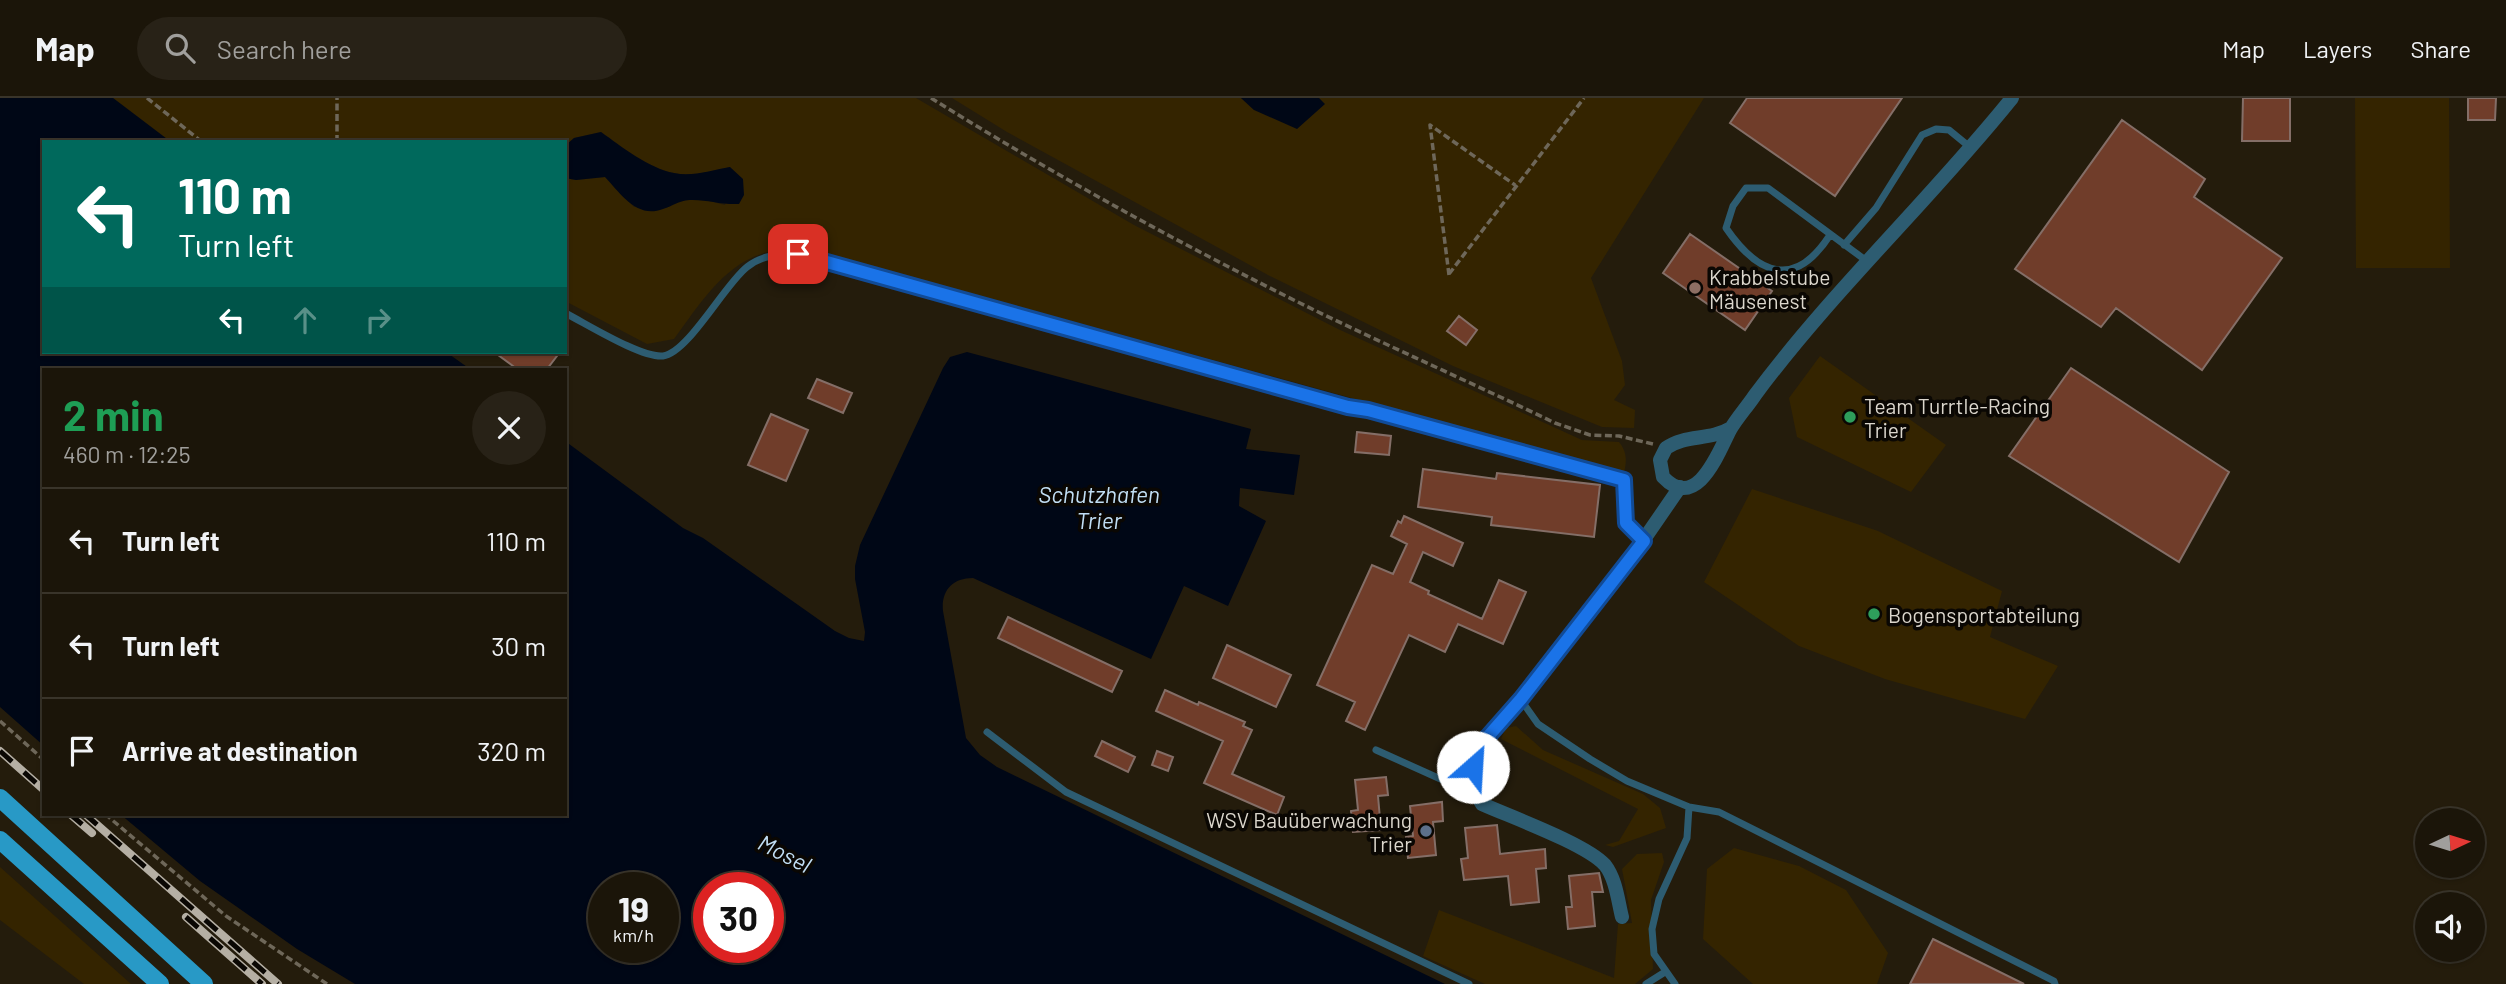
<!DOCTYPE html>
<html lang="en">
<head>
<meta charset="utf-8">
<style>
  :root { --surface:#1b1509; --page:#282217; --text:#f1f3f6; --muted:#a09f9c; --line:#39342a }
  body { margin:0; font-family:Barlow,sans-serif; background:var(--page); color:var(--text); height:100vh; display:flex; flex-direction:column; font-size:26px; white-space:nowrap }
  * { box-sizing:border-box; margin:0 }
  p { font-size:23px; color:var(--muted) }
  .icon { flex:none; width:38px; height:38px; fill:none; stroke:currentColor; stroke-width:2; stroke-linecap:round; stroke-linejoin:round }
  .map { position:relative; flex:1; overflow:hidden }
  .side { position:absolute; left:42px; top:270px; width:525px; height:448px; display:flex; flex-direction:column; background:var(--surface); border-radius:0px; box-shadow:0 2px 5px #0004,0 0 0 2px var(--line) }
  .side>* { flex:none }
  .hud { position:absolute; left:42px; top:42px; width:525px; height:214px; border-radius:0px; box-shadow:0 2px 5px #0004,0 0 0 2px var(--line); background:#00695c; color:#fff; overflow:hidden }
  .needle { width:46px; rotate:86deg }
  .fabs { position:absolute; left:2415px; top:710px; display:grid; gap:14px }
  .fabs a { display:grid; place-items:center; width:70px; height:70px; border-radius:50%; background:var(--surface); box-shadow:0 2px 5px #0004,0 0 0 2px var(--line); font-size:35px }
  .speed { position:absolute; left:588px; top:774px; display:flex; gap:14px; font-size:35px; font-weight:700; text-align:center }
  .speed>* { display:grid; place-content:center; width:91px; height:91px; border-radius:50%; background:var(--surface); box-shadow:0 2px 5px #0004,0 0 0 2px var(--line); line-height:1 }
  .speed small { font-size:18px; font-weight:400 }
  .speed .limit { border:10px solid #d22; background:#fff; color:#111 }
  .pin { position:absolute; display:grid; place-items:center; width:60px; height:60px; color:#fff; margin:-30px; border-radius:14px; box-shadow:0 4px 10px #0006 }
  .me { position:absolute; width:77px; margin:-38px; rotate:26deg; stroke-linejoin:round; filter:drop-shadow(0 0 5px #0008) }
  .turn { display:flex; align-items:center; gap:24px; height:147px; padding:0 21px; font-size:32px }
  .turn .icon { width:91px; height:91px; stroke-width:2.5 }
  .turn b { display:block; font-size:49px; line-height:60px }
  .lanes { display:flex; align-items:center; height:66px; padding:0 21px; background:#0003; justify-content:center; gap:35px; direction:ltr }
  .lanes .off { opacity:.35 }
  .round { display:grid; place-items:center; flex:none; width:74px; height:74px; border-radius:37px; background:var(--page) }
  .head { display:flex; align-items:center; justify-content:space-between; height:119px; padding:0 21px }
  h1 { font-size:42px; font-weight:700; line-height:52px; color:#1e9e55 }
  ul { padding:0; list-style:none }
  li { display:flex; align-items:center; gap:21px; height:105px; padding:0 21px; border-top:2px solid var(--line) }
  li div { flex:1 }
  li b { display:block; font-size:26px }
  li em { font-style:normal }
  header { display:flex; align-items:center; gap:42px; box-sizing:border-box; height:98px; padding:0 35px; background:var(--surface); border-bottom:2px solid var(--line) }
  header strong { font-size:33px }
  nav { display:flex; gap:38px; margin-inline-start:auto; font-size:24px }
  .search { width:490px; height:63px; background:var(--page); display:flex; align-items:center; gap:18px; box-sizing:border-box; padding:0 24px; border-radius:38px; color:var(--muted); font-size:26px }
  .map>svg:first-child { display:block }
  .green { fill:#342400 }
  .water { fill:#000716; fill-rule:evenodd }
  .building { fill:#703d2a; stroke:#846e67; stroke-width:2 }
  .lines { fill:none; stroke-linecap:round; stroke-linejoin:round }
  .path { stroke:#6e6759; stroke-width:3.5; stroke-dasharray:7 3.5; stroke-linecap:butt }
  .lane { stroke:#2d5c71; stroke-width:7 }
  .street { stroke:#2d5c71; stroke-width:14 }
  .primary { stroke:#2899c6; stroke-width:18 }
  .rail-casing { stroke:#b5afa4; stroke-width:8 }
  .rail { stroke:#0a0703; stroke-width:5; stroke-dasharray:16; stroke-linecap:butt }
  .route-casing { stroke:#114b97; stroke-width:18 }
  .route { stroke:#1a73e8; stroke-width:12 }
  .education-dot { fill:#8d6e63; stroke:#0a0703; stroke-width:2.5 }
  .leisure-dot { fill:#2e9e5b; stroke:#0a0703; stroke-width:2.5 }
  .service-dot { fill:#5c6f8a; stroke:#0a0703; stroke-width:2.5 }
  .labels { text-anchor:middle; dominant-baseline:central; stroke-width:7; stroke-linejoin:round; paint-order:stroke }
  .poi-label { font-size:21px; fill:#dbd6cc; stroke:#0a0703; text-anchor:start }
  .water-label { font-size:23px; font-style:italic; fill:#c1def4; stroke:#0a0703 }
</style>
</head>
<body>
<header>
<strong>Map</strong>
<div class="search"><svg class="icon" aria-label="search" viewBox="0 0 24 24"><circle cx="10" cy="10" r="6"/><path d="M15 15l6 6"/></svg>Search here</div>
<nav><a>Map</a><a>Layers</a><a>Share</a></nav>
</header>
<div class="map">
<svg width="2506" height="886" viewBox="0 0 2506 886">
  <rect width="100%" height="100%" fill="#241c0c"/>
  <!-- green -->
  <path class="green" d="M 113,0 L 916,0 L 1134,127 L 1338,231 L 1582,342 L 1619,344 C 1627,354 1627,362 1624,375 L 810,151 C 798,151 784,150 772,153 C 726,162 700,206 674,241 L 647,246 L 565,203 L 565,80 L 576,82 L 605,79 L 634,109 L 666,110 L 678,103 L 701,101 L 725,107 L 730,69 C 713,73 692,79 674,75 C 648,70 622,49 601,34 L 574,40 L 565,48 L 565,44 L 171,44 Z
    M 952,0 L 1241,0 L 1254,12 L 1324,6 L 1319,0 L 1704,0 L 1591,180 L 1622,263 L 1625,287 L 1614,302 L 1635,312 L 1634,330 L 1602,329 L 1453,268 L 1268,177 L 1007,34 Z
    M 2355,0 L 2449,0 L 2450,170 L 2356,170 Z
    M 1820,258 L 1946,347 L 1911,394 L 1797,339 L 1789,300 Z
    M 1752,391 L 1878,433 L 2002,493 L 1990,539 L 2058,568 L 2025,621 L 1885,581 L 1799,548 L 1704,484 Z
    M 1516,628 L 1543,652 L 1643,696 L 1660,710 L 1666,730 L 1613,749 L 1605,747 L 1619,743 L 1638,711 L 1501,641 L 1506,630 Z
    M 1734,750 L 1799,768 L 1846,792 L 1888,855 L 1877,886 L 1753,886 L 1703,841 L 1707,771 Z
    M 1662,755 L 1664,764 L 1651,802 L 1653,871 L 1635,886 L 1485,886 L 1423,858 L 1439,812 L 1614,880 L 1618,826 L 1632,825 L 1622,771 L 1637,756 Z
    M 0,769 L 131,886 L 84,886 L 0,822 Z"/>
  <!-- water -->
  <path class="water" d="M 0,0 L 113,0 L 171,44 L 44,44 L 44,254 L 446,254 L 470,271 L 44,271 L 44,648 L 0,609 Z
    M 1241,0 L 1319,0 L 1325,6 L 1297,31 L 1254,12 Z
    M 601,34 C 622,49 648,70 674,75 C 692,79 713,72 730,69 L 743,81 L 744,97 L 739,106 C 721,107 706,101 689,102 C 678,103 673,108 663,111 C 637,121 621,96 605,79 L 576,82 L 565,80 L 565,48 L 574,40 Z
    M 967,254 L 1251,331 L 1246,351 L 1300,357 L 1294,397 L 1240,390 L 1239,408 L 1266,423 L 1228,508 L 1184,488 L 1151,561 L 973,480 C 952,480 941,493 943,513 L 966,640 L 980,657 L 997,669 L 1445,886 L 355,886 L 297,851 L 200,783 L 120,716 L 565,716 L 565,343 L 683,430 L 703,440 L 835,533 L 849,540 L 864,543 L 865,534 L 855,481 L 855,468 L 860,447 L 943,270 L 950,259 ZM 663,789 L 663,849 L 604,849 L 604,789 ZM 768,789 L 768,849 L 709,849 L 709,789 Z"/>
  <!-- building -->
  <path class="building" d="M 1747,0 L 1902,0 L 1835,98 L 1730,25 Z
    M 2243,0 L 2290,0 L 2290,43 L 2242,43 Z
    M 2468,0 L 2496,0 L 2495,22 L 2468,22 Z
    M 2122,22 L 2205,81 L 2194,99 L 2282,160 L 2202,272 L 2116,210 L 2101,229 L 2015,171 Z
    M 1690,136 L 1772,193 L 1745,232 L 1663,175 Z
    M 1459,218 L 1477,232 L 1466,247 L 1447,233 Z
    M 494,254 L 560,254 L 547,271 L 517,271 Z
    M 2071,270 L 2229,374 L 2179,464 L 2009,358 Z
    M 817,281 L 852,295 L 843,315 L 808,300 Z
    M 771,316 L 808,332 L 786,383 L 748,367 Z
    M 1357,334 L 1391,338 L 1389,357 L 1355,354 Z
    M 1423,371 L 1496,381 L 1497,375 L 1600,387 L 1594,439 L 1491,427 L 1492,419 L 1418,409 Z
    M 1404,418 L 1463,445 L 1453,468 L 1423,454 L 1410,484 L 1429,493 L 1428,496 L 1482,521 L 1499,482 L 1526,494 L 1503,546 L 1458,526 L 1445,554 L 1409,537 L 1365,632 L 1346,623 L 1355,604 L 1317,587 L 1372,467 L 1393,476 L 1407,446 L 1391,438 L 1398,423 L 1401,425 Z
    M 1008,519 L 1122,573 L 1112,594 L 998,540 Z
    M 1227,547 L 1291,577 L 1276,609 L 1213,580 Z
    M 1165,592 L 1198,607 L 1199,604 L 1245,624 L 1243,628 L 1252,632 L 1232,676 L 1284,699 L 1277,717 L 1204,685 L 1223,643 L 1156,613 Z
    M 1102,643 L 1135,659 L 1128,674 L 1095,658 Z
    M 1157,653 L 1173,659 L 1168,673 L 1152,667 Z
    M 1386,679 L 1388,697 L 1378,698 L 1381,732 L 1353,734 L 1351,713 L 1358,712 L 1355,682 Z
    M 1442,704 L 1443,723 L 1433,724 L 1436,757 L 1408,760 L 1406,739 L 1413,738 L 1410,708 Z
    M 1497,727 L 1500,756 L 1545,751 L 1546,770 L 1536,771 L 1539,804 L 1511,807 L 1508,778 L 1464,782 L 1461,761 L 1468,760 L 1465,730 Z
    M 1599,775 L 1603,794 L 1592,794 L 1595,828 L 1568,831 L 1566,809 L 1572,809 L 1569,778 Z
    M 1933,841 L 2024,886 L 1910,886 Z"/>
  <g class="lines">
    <!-- path -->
    <path class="path" d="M 147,0 L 202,44
      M 931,0 C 1040,68 1153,131 1268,189 C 1362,237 1460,279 1555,325 L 1590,337 L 1619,338 L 1653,346
      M 337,44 L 337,0
      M 1449,176 L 1584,0
      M 1449,177 L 1430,27 L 1515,87
      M 0,623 L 44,662
      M 105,716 L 226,818 L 327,886"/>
    <!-- lane -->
    <path class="lane" d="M 1830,137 C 1795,191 1759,178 1726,130 L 1733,108 L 1746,90 L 1768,90 L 1868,164
      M 1844,147 L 1876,110 L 1922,37 L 1936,31 L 1949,32 L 1971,50
      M 565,215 C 587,226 641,260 663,258 C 688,255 725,186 747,169 C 761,157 780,156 798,156 L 1348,309 L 1368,312 L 1624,382 L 1626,425 L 1644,443
      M 1521,602 L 1538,626 L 1590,661 L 1627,683 L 1689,709 L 1719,714 L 2054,883 L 2055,886
      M 987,634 L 1066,694 L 1469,886
      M 1376,652 L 1476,697
      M 1646,886 L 1665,874
      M 1675,886 L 1654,856 L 1652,831 L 1659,801 L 1687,740 L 1689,709"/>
    <!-- street -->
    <path class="street" d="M 1731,330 C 1709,343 1686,336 1666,350 L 1660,362 L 1663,379 C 1697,415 1719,353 1730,332 C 1737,320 1747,309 1755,297 C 1833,192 1930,102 2012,0
      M 1622,819 C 1618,803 1616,781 1605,767 C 1586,746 1511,719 1482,706 C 1472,691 1469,668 1477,651 L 1521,601 L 1627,466 L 1680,389"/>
    <!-- primary -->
    <path class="primary" d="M 0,700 L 204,886
      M 0,742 L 160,886"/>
    <!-- rail casing -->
    <g class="rail-casing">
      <path id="rail" d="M 0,653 L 44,692
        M 70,716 L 92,735
        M 85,716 L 278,886
        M 186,819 L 262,886"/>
    </g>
    <!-- rail -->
    <use href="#rail" class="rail"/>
  </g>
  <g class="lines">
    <!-- route casing -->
    <g class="route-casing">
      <path id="route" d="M 798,156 L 1348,309 L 1368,312 L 1624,382 L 1626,425 L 1644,443 L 1521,601 L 1477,651 L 1473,659 L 1473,669"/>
    </g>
    <!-- route -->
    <use href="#route" class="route"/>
  </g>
  <!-- markers -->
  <circle class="education-dot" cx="1695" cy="190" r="7"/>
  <g class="leisure-dot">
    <circle cx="1850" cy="319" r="7"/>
    <circle cx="1874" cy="516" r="7"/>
  </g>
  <circle class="service-dot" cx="1426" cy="733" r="7"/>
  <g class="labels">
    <!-- poi labels -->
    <g class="poi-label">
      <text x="1709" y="178">Krabbelstube<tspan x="1709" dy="24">Mäusenest</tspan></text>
      <text x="1864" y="307">Team Turrtle-Racing<tspan x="1864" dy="24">Trier</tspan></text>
      <text x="1888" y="516">Bogensportabteilung</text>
      <text x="1412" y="721" text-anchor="end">WSV Bauüberwachung<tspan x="1412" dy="24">Trier</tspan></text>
    </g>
    <!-- water labels -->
    <g class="water-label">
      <text x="1099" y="396">Schutzhafen<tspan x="1099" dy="26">Trier</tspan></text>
      <text transform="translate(785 755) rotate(27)">Mosel</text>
    </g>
  </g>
</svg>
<div class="fabs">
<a><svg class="needle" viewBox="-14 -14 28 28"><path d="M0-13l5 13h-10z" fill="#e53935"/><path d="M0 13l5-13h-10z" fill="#a09f9c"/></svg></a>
<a><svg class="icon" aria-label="sound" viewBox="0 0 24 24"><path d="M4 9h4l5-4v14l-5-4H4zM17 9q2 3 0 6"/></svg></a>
</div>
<div class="speed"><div>19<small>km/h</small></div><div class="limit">30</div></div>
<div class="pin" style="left:798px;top:156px;background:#d93025"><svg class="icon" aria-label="arrive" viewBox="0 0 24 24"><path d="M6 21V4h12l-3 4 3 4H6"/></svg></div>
<svg class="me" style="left:1473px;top:669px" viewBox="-20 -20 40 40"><circle r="19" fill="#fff"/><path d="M0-13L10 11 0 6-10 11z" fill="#1a73e8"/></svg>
<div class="hud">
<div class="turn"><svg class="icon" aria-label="left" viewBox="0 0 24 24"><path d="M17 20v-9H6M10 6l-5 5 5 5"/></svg><div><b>110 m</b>Turn left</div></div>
<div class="lanes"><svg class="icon" aria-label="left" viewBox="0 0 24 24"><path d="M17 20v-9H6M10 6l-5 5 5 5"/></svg><svg class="icon off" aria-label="ahead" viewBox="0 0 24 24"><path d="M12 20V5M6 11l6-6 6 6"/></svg><svg class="icon off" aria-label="right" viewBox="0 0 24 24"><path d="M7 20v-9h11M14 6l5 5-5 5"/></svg></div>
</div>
<section class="side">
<div class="head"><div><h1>2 min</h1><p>460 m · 12:25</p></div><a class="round"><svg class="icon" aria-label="close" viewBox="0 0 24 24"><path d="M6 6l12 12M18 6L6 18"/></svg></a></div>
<ul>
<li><svg class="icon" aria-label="left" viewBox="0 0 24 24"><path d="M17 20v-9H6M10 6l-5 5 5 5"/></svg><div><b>Turn left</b></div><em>110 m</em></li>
<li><svg class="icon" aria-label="left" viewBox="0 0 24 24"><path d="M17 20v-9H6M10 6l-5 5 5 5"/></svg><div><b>Turn left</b></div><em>30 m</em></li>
<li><svg class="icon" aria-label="arrive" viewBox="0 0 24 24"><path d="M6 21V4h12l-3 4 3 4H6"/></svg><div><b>Arrive at destination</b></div><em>320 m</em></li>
</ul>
</section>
</div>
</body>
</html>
